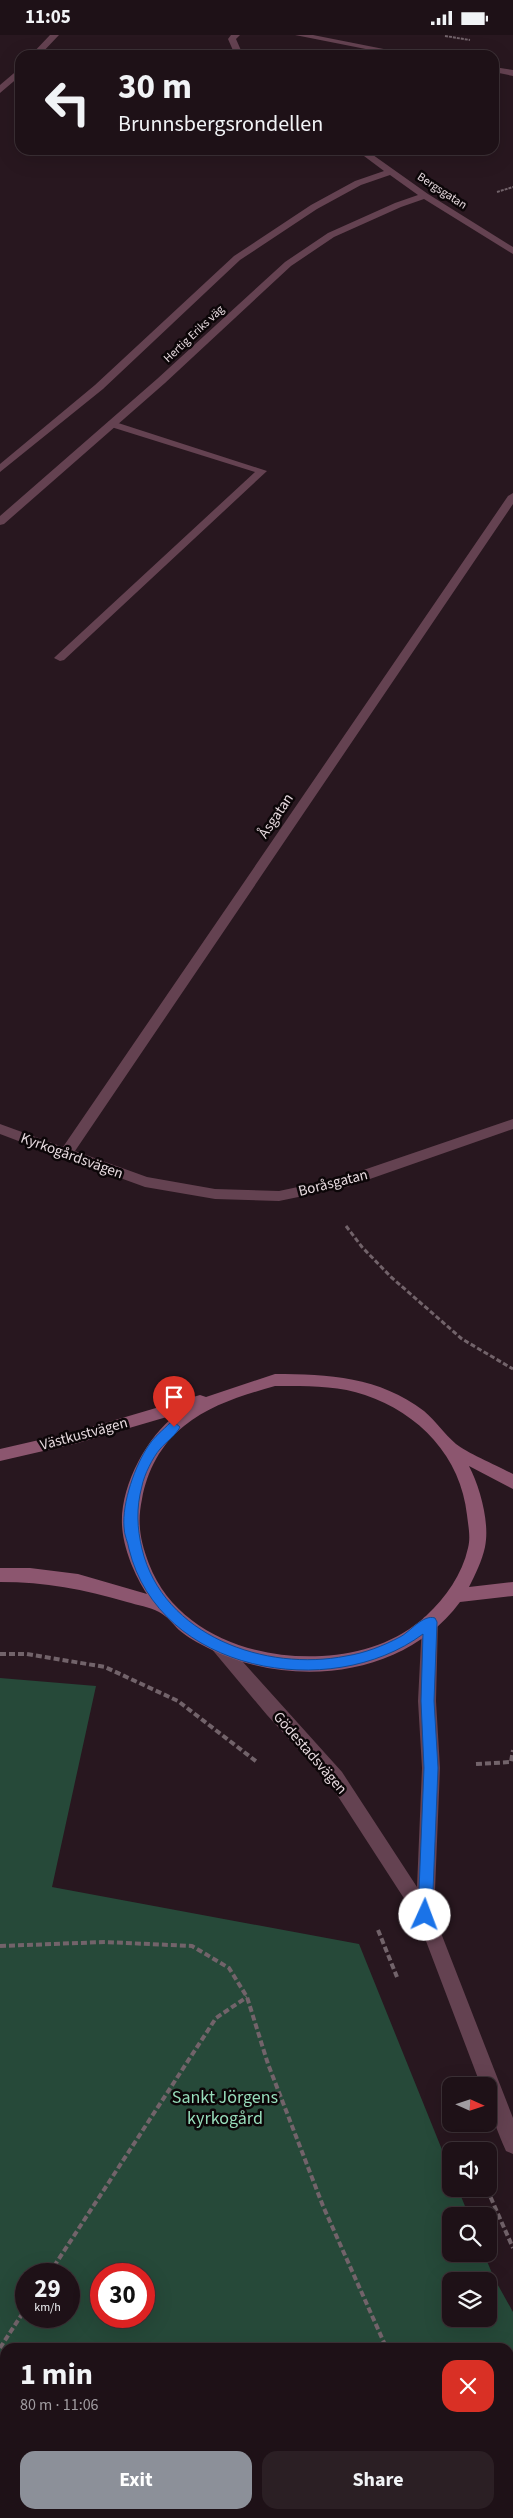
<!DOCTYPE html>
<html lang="en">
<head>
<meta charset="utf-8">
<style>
  :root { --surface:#1e1117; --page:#2b1f24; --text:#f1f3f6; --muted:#a19da1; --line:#3c3136; --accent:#8c9099 }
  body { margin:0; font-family:"Source Sans 3",sans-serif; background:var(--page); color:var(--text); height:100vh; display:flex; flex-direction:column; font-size:19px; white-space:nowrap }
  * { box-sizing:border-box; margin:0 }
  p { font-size:16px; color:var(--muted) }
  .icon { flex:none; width:28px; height:28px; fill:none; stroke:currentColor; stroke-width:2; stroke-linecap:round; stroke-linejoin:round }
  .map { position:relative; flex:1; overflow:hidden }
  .details { position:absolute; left:0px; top:2308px; width:514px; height:176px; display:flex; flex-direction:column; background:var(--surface); border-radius:15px 15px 0 0; box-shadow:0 5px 20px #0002,0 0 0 1px var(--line) }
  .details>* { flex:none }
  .top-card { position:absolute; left:15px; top:15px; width:484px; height:105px; border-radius:15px; box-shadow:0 5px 20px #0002,0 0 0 1px var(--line); background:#1e1117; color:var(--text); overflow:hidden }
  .needle { width:32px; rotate:93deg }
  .controls { position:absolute; left:442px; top:2042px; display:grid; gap:10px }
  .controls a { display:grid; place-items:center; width:55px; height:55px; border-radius:10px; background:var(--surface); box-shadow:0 5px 20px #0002,0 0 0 1px var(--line); font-size:25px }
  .speed { position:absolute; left:15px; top:2228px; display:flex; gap:10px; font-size:25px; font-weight:700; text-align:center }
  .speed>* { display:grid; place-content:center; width:65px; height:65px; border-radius:50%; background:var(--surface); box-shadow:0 5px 20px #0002,0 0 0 1px var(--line); line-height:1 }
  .speed small { font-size:12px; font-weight:400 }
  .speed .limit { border:8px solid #d22; background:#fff; color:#111 }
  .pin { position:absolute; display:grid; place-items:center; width:42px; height:42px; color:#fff; margin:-51px -21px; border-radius:50% 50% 50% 0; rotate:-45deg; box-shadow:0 0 5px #0007 }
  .pin .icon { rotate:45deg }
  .me { position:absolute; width:55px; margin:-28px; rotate:2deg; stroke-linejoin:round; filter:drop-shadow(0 0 4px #0008) }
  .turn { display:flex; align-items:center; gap:18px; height:105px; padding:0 20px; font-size:22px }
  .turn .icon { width:65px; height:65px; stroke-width:2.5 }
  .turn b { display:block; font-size:35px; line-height:42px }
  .round { display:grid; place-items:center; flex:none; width:52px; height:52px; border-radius:15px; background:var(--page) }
  .summary { display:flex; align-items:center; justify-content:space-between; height:85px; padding:0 20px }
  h1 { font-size:30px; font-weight:700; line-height:38px }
  .button { display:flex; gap:10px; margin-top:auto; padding:10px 20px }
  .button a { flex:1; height:58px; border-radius:15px; background:var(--accent); color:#fff; font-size:20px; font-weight:700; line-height:58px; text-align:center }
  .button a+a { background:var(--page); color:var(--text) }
  .status { display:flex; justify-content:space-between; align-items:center; height:35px; padding:0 25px; background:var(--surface); direction:ltr }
  .status svg { height:14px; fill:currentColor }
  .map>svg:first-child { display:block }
  .green { fill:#264939; fill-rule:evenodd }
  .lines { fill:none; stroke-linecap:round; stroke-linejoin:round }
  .path-far2 { stroke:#72636a; stroke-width:2; stroke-dasharray:3 1; stroke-linecap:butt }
  .path-far1 { stroke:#72636a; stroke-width:3; stroke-dasharray:5 2.5; stroke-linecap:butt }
  .path { stroke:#72636a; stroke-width:4; stroke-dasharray:6 3; stroke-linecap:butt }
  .lane { fill:#644251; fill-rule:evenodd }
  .street { fill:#644251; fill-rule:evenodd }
  .secondary { fill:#8c566f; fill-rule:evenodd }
  .route { fill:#1a73e8; stroke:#114b97 }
  .labels { text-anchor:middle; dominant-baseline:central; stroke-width:5; stroke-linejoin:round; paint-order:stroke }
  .far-street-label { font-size:12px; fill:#e7dadf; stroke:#0c0608 }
  .street-label { font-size:15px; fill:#e7dadf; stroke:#0c0608 }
  .near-park-label { font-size:18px; fill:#97ddbb; stroke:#0c0608 }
</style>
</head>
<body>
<div class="status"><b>11:05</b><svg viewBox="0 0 49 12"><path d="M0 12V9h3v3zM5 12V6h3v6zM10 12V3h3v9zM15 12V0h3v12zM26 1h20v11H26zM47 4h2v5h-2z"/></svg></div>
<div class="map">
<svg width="513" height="2483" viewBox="0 0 513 2483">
  <rect width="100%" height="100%" fill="#28171f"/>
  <!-- green -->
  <path class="green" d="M 0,1643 L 96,1651 L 52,1852 L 359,1909 L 451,2137 L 451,2154 L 458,2154 L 469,2181 L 451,2181 L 451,2219 L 484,2219 L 494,2243 L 513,2277 L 513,2483 L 0,2483 ZM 26,2239 L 69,2239 L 69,2281 L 26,2281 ZM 101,2239 L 144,2239 L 144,2281 L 101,2281 ZM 489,2246 L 489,2284 L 451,2284 L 451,2246 ZM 509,2312 L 509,2479 L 5,2479 L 5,2312 Z"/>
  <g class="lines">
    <!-- path-far2 -->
    <path class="path-far2" d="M 445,1 L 470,5
      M 497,157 L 513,152"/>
    <!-- path-far1 -->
    <path class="path-far1" d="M 346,1191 L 362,1212 L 391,1242 L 462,1304 L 513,1334"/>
    <!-- path -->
    <path class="path" d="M 0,1619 L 27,1619 L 105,1632 L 178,1666 L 257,1727
      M 476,1729 L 511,1727 L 513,1715
      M 378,1895 L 397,1942
      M 0,1911 L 105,1907 L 192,1911 L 229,1933 L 247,1962 L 268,2029 L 323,2171 L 386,2312
      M 487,2154 L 513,2213
      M 49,2239 L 216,1983 L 247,1962
      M 0,2313 L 26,2273
      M 0,2402 L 5,2412
      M 39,2479 L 41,2483
      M 462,2479 L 464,2483
      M 442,2483 L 448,2479"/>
    <!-- lane -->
    <path class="lane" d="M 112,386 L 267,436 L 64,625 L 60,626 L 54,623 L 56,621 L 255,437 L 108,391 L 108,387 Z"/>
    <!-- street -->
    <path class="street" d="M 50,0 L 59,0 L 40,20 L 31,20 Z
      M 231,0 L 240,0 L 236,4 L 243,20 L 235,20 L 228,4 Z
      M 295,0 L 313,0 L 414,20 L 396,20 Z
      M 494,32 L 513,35 L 513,41 L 494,37 Z
      M 20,33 L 20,41 L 0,58 L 0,50 Z
      M 356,115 L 366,115 L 428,159 L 513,212 L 513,219 L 424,164 L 401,172 L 334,202 L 291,231 L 165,348 L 4,489 L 0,490 L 0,481 L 157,344 L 285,227 L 328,198 L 395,168 L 418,160 L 390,140 L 361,150 L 317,174 L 240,225 L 103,354 L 0,437 L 0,429 L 95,350 L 234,221 L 311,170 L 355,146 L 384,136 Z
      M 513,458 L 513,469 L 75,1116 L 147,1142 L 215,1154 L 279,1156 L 340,1143 L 513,1084 L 513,1094 L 347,1152 L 279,1166 L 215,1164 L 145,1152 L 68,1124 L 60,1124 L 58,1121 L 0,1099 L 0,1089 L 63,1112 L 508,461 Z
      M 430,1580 L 436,1582 L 438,1587 L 436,1666 L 440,1733 L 434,1880 L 513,2083 L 513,2119 L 506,2116 C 496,2093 489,2077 489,2051 L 481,2051 L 418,1885 L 330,1749 L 267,1680 L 210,1612 L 213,1607 L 219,1605 L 225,1607 L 342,1737 L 417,1852 L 422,1733 L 418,1666 L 422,1587 L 424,1582 Z"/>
    <!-- secondary -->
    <path class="secondary" d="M 275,1339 C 328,1339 380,1342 424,1376 C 436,1386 444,1399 456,1409 C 467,1418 498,1431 513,1439 L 513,1454 L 469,1431 C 480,1452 490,1488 485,1512 C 482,1526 475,1540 469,1552 L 513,1547 L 513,1561 L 460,1567 C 403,1644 289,1654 208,1613 C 198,1608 187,1602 179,1595 C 173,1589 167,1581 159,1577 C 150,1572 137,1570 127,1567 C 83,1554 46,1547 0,1547 L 0,1533 L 30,1533 L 78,1539 L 147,1559 C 135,1541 123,1513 122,1490 C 120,1452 146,1402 177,1379 L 78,1408 L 0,1426 L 0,1414 L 78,1396 L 200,1360 L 206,1362 ZM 275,1351 C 305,1351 336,1350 365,1360 C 419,1378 461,1422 467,1480 C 468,1490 471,1502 468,1513 C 462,1540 446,1562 426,1581 C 397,1607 361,1619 322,1621 C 253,1625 175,1597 149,1529 C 140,1505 137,1488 142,1464 C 147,1436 161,1409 184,1391 C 210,1370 243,1360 275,1351 Z"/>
  </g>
  <!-- route -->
  <path class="route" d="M 174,1387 L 180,1392 C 176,1400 166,1407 160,1414 C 153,1422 144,1440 142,1451 C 136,1473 137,1493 142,1514 C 163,1601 266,1637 346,1621 C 365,1618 383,1611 400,1602 C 410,1597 423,1579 435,1583 L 437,1587 L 434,1666 L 438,1733 L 432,1880 L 430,1885 L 425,1887 L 420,1885 L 418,1880 L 424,1733 L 421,1666 L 423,1599 C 330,1668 159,1637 129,1514 C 128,1507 124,1500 124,1492 C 122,1468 135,1430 149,1410 C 154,1402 163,1395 170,1388 Z"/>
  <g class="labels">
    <!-- far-street labels -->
    <g class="far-street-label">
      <text transform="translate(442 156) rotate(33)">Bergsgatan</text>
      <text transform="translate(194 299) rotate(-43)">Hertig Eriks väg</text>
    </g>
    <!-- street labels -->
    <g class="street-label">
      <text transform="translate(276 781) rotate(-56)">Åsgatan</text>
      <text transform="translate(72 1121) rotate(20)">Kyrkogårdsvägen</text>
      <text transform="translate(333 1148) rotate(-14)">Boråsgatan</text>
      <text transform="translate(84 1399) rotate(-15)">Västkustvägen</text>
      <text transform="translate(310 1718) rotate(49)">Gödestadsvägen</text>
    </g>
    <!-- near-park labels -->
    <g class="near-park-label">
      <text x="225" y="2062">Sankt Jörgens<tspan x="225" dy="21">kyrkogård</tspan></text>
    </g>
  </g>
</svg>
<div class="controls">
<a><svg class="needle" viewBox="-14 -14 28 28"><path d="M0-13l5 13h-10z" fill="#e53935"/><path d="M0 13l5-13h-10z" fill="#a19da1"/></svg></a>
<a><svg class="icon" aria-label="sound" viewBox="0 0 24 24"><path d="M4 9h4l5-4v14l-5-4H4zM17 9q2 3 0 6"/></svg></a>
<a><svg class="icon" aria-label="search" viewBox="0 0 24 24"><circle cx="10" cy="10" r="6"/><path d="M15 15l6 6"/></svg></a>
<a><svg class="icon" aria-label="layers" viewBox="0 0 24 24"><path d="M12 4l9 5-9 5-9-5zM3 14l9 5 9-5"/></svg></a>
</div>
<div class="speed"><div>29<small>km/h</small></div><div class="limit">30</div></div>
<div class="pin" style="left:174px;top:1392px;background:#d93025"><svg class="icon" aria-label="arrive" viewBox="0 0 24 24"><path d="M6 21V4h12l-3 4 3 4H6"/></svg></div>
<svg class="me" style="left:425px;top:1880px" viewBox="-20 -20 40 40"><circle r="19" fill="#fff"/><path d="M0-13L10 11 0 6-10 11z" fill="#1a73e8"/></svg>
<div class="top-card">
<div class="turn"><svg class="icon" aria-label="left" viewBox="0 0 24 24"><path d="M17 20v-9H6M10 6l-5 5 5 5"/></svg><div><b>30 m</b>Brunnsbergsrondellen</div></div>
</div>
<section class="details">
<div class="summary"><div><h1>1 min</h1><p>80 m · 11:06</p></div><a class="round" style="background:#d93025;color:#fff"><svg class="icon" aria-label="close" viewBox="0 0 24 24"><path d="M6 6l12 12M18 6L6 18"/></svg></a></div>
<div class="button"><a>Exit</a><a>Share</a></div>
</section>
</div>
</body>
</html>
